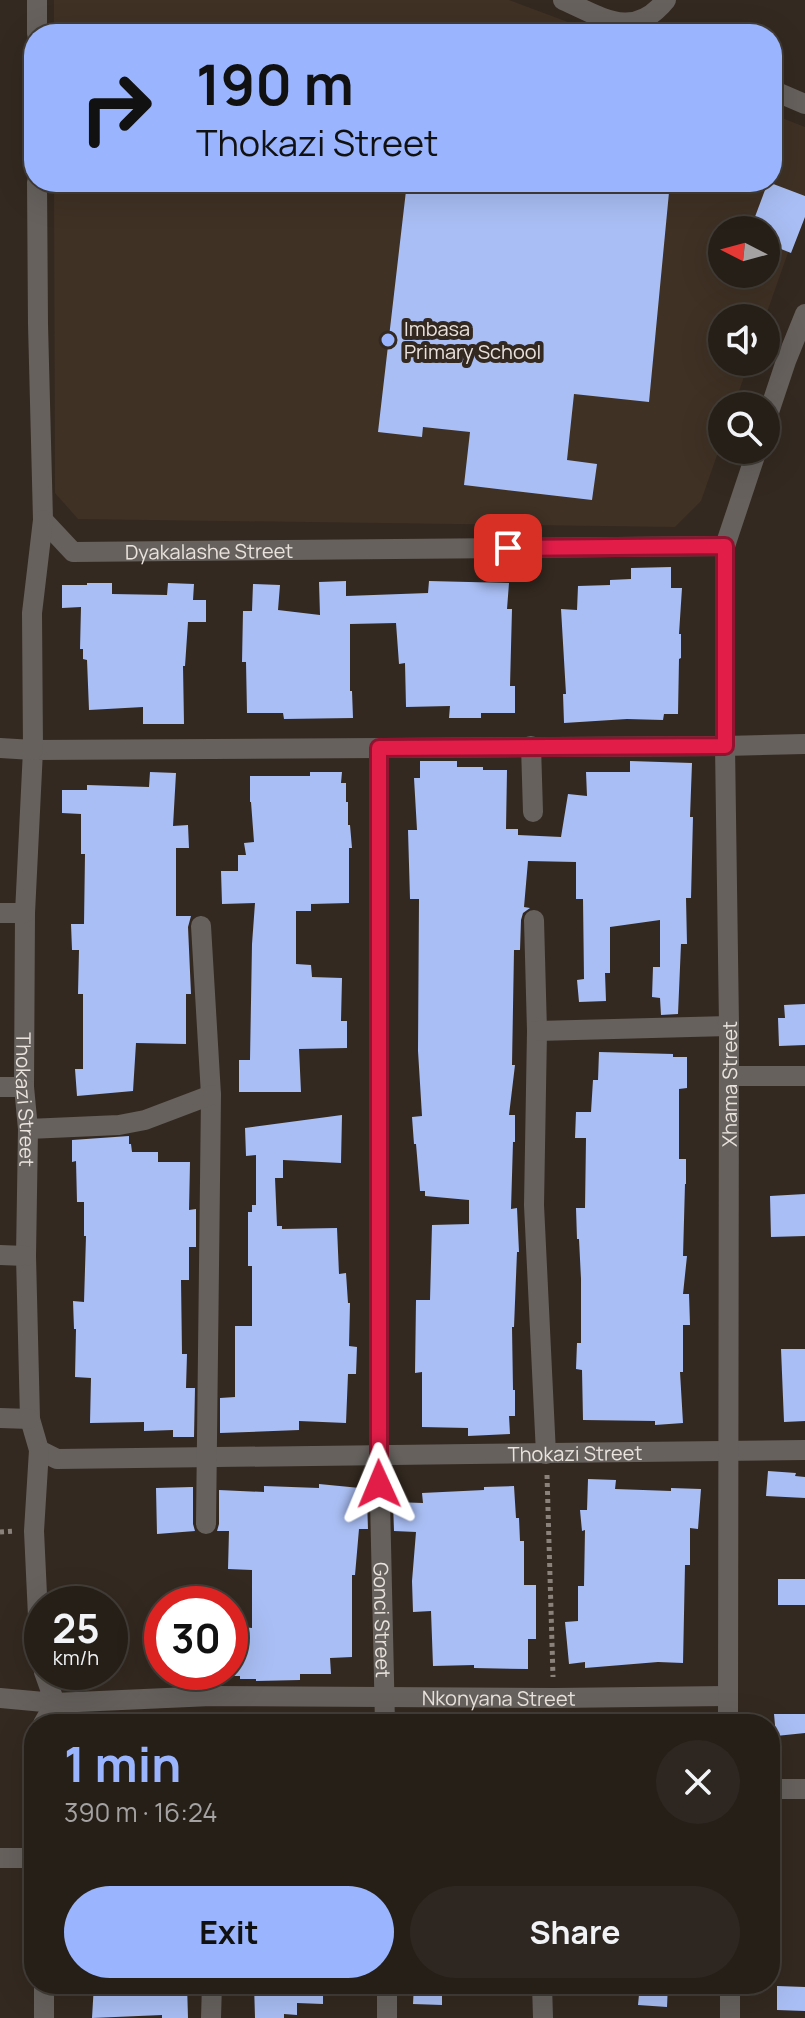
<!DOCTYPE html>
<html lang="en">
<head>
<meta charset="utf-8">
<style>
  :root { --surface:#261f18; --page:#2e2721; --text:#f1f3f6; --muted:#a4a2a2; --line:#423d37; --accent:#9ab5fd }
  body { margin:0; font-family:Manrope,sans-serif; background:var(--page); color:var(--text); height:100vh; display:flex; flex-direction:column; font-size:30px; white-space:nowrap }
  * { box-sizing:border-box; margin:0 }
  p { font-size:26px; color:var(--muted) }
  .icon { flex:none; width:44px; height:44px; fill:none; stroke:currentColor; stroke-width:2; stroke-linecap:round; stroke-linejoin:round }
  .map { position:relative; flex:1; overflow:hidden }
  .panel { position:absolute; left:24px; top:1714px; width:756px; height:280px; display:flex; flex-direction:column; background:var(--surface); border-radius:32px; box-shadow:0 8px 32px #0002,0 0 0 2px var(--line) }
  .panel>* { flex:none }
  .hud { position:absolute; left:24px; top:24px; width:758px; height:168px; border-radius:32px; box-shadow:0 8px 32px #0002,0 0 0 2px var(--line); background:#9ab5fd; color:#111; overflow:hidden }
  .needle { width:52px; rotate:276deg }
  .fabs { position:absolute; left:708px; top:216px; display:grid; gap:16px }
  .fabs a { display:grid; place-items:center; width:72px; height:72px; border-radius:50%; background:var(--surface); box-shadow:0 8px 32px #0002,0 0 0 2px var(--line); font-size:40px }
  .speed { position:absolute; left:24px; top:1586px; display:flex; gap:16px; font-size:40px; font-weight:700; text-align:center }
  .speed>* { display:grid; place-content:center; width:104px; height:104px; border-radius:50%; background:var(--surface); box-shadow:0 8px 32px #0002,0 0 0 2px var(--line); line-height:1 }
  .speed small { font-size:20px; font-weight:400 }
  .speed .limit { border:12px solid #d22; background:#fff; color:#111 }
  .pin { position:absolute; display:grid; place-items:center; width:68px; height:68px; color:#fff; margin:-34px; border-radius:16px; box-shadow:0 4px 12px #0006 }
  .me { position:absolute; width:88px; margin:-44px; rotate:359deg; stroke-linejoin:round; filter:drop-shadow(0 0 6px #0008) }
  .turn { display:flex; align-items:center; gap:28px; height:168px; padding:0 40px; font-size:36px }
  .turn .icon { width:104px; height:104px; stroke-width:2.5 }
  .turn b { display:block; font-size:56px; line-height:68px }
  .round { display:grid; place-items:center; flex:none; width:84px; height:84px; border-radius:42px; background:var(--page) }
  .head { display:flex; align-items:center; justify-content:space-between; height:136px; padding:0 40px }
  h1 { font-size:48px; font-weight:700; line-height:60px; color:var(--accent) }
  .primary-button { display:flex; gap:16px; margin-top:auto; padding:16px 40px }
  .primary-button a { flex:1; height:92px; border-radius:48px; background:var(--accent); color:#111; font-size:32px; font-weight:700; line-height:92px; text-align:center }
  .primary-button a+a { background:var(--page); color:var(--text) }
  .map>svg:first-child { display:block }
  .built { fill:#3f3124; fill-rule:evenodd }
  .building { fill:#a9bef4 }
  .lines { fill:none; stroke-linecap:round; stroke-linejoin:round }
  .path { stroke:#8a827b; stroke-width:5; stroke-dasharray:4 4; stroke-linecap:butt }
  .minor { stroke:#66615d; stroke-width:20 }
  .route-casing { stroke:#92132f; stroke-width:20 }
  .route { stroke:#e11d48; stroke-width:14 }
  .poi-dot { fill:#9ab5fd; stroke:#332920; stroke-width:3 }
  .labels { text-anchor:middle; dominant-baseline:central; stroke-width:8; stroke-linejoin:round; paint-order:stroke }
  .poi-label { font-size:20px; fill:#e9e2dd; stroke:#332920; text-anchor:start }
  .street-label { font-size:20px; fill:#e9e2dd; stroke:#332920 }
</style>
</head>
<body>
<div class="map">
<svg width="805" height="2018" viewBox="0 0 805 2018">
  <rect width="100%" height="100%" fill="#332920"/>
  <!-- built -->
  <path class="built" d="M 54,0 L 509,0 L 600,34 L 54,34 Z
    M 772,114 L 805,127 L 805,209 L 803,210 L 765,318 L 722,318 L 722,362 L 749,362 L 734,406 L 722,406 L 722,441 L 701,501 L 675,527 L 78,519 L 55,493 L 54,182 L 772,182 ZM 722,230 L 766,230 L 766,274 L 722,274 Z"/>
  <!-- building -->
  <path class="building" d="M 407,182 L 670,182 L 649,402 L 574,394 L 567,460 L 597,464 L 592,500 L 464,485 L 470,432 L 423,427 L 422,437 L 378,432 Z
    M 768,182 L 805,196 L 805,217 L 791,253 L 766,243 L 766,230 L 750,230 Z
    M 671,567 L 671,588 L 682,588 L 679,634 L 681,634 L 681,658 L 679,659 L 678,714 L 664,714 L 663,720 L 627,719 L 564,723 L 563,694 L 566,694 L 561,609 L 577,610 L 578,586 L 610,585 L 610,580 L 631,579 L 631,568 Z
    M 346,581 L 346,596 L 428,593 L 429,581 L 509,583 L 507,609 L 512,609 L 510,686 L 515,686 L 515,713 L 481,713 L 481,718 L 449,718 L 450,706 L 406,707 L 405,663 L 399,664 L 396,623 L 350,624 L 350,691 L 352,691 L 353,718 L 284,719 L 283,713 L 247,713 L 246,662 L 242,662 L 243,611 L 252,611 L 253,584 L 280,585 L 278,610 L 320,615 L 319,582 Z
    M 87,583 L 112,583 L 112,594 L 167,595 L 168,583 L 194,584 L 193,600 L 206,600 L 206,622 L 188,622 L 185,666 L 183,666 L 184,724 L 143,724 L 143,707 L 89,710 L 87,660 L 83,659 L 83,649 L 80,649 L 81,607 L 62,608 L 62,585 L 87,585 Z
    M 420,761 L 457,761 L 457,767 L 483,767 L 483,770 L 507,770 L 506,829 L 518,829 L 518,835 L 561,837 L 568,794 L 587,796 L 586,772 L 630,772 L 630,761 L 692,763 L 690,817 L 693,817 L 691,898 L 686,898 L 687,944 L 681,944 L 678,1014 L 661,1015 L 660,998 L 652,997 L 653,967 L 660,967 L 660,920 L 610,927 L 610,973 L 605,973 L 606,1001 L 579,1002 L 577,980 L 584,979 L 583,899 L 576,899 L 576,862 L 528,861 L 524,907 L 530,908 L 523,913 L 521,920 L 520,950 L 514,950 L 512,1065 L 515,1065 L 509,1115 L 515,1115 L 515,1142 L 513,1142 L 511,1209 L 517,1208 L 519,1252 L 517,1252 L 514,1327 L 512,1327 L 513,1390 L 515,1390 L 515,1416 L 509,1416 L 510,1434 L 468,1436 L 468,1428 L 422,1427 L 422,1372 L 415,1373 L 416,1300 L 430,1300 L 432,1225 L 469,1224 L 469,1200 L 425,1196 L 425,1191 L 420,1191 L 416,1144 L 414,1144 L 412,1117 L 422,1116 L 418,1051 L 419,899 L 410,899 L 408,830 L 417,830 L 414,778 L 420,778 Z
    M 150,772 L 176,773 L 173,826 L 188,825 L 189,848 L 176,848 L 176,916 L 191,916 L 188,927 L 191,994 L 186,994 L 186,1044 L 136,1043 L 133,1091 L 77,1096 L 75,1069 L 83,1069 L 83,994 L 78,994 L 79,950 L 72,950 L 71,924 L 84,924 L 85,854 L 81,854 L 81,814 L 62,813 L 62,790 L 87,790 L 87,785 L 149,787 Z
    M 310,772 L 342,772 L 341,783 L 346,783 L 346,802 L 348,802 L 348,825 L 350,825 L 352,848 L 349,848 L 349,903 L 311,904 L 311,911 L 296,911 L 296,964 L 311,965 L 312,977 L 342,978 L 341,1021 L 347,1021 L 347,1048 L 299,1049 L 301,1092 L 239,1092 L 239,1060 L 250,1060 L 252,944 L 255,903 L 222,904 L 221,871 L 238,871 L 238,855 L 246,855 L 244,843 L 254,842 L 251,802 L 250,802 L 250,776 L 310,776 Z
    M 805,1004 L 805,1045 L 779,1046 L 778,1018 L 785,1018 L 784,1005 Z
    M 599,1052 L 673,1054 L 673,1057 L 687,1057 L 687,1088 L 679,1089 L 679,1159 L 686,1159 L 686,1184 L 685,1184 L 683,1256 L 687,1256 L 683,1294 L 689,1294 L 690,1325 L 683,1325 L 683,1372 L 680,1372 L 683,1423 L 655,1425 L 655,1421 L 583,1420 L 582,1370 L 576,1369 L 577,1343 L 581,1343 L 581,1279 L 579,1239 L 577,1239 L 576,1208 L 585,1208 L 586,1138 L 575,1138 L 576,1112 L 591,1112 L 593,1080 L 598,1080 Z
    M 342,1115 L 341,1163 L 283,1160 L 283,1178 L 275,1178 L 277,1226 L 282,1226 L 282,1229 L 337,1228 L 339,1274 L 346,1273 L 348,1303 L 350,1303 L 349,1346 L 357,1347 L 356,1374 L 348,1374 L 346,1423 L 299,1421 L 299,1430 L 220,1433 L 220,1398 L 235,1397 L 235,1326 L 252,1326 L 252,1266 L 248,1266 L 248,1212 L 252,1212 L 252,1205 L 256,1205 L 256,1155 L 246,1156 L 245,1128 Z
    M 129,1136 L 129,1144 L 131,1144 L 132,1152 L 158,1152 L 158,1162 L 190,1162 L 189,1210 L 196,1209 L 196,1247 L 189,1247 L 189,1280 L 181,1280 L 182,1354 L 187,1354 L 186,1388 L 195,1388 L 194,1437 L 173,1437 L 173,1430 L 144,1431 L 144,1422 L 90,1423 L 91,1378 L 75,1377 L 76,1329 L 74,1329 L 73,1301 L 84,1302 L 86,1236 L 84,1236 L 84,1202 L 77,1202 L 76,1161 L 72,1162 L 72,1140 Z
    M 805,1194 L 805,1236 L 771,1237 L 770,1196 Z
    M 781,1349 L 805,1349 L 805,1421 L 784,1422 Z
    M 768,1471 L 796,1473 L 795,1476 L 805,1477 L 805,1498 L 766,1496 Z
    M 588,1479 L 616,1480 L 615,1489 L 671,1491 L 671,1488 L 701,1489 L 698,1529 L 690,1528 L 690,1565 L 685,1565 L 683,1663 L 658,1662 L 585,1668 L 585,1662 L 569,1664 L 565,1622 L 578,1621 L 578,1586 L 584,1586 L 585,1530 L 582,1531 L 580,1510 L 587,1510 Z
    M 319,1484 L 360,1488 L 361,1500 L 367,1500 L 368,1529 L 359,1529 L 355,1575 L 352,1575 L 352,1657 L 330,1658 L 331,1674 L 300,1674 L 300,1680 L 256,1681 L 256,1679 L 240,1679 L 240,1676 L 234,1676 L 234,1672 L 231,1672 L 234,1626 L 252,1628 L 252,1570 L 228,1569 L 229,1531 L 217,1531 L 219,1524 L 219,1490 L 264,1492 L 264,1486 L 319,1488 Z
    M 514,1486 L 516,1518 L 519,1518 L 520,1541 L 524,1541 L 524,1585 L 536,1585 L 536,1639 L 528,1639 L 528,1669 L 474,1668 L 474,1665 L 433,1666 L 431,1611 L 413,1612 L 412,1581 L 416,1532 L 394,1531 L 393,1502 L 423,1503 L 422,1493 L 484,1490 L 484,1487 Z
    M 192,1487 L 193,1487 L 193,1524 L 195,1531 L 157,1534 L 156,1488 Z
    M 778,1579 L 805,1579 L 805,1605 L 778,1605 Z
    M 774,1714 L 805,1714 L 805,1733 L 776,1736 Z
    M 94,1984 L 187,1984 L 188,2018 L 162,2018 L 162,2015 L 92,2018 Z
    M 254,1984 L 323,1984 L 323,2004 L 297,2003 L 297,2015 L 284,2014 L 284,2018 L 255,2018 Z
    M 414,1984 L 442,1984 L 442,2005 L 413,2004 Z
    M 640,1984 L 668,1984 L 667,2007 L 638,2005 Z
    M 777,1986 L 805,1987 L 805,2011 L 777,2010 Z"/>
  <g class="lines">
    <!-- path -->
    <path class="path" d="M 547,1475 L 553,1677
      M 0,1532 L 15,1531"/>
    <!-- minor -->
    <g class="minor">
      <path d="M 37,0 L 37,34"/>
      <path d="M 563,0 C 602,17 633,41 666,0"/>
      <path d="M 639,22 L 657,34"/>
      <path d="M 772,90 L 805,104"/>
      <path id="s1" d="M 37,182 L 38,324 L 43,520 L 73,552 L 725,546"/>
      <path d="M 766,421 L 786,361 L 805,314"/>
      <path id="s2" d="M 805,744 L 725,746 L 33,750 L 25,913 L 24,1087 L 28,1129 L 26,1256 L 30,1419 L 39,1450 L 57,1459 L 805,1450"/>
      <path d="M 531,746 L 533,812"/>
      <path d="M 0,748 L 33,750 L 32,613 L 43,520"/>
      <path id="s3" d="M 379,748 L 379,1454 L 385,1724"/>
      <path d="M 0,913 L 25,913"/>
      <path d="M 534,920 L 537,1031 L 534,1205 L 546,1454"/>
      <path d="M 201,926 L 211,1095 L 206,1524"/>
      <path d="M 537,1031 L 729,1026"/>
      <path d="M 729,1076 L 805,1076"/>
      <path d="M 0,1087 L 24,1087"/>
      <path d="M 28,1129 L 119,1125 L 145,1120 L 211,1095"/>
      <path d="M 0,1255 L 26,1256"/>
      <path d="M 0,1418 L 30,1419"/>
      <path d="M 39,1450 L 34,1531 L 40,1659 L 42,1666"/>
      <path d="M 0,1698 L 55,1703 L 44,1672"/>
      <path id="s4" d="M 43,1724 L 55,1703 L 211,1696 L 554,1698 L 727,1696"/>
      <path id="s5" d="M 728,1724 L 729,1026 L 725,746 L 725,546 L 757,450"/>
      <path d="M 770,1789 L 805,1789"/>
      <path d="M 0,1858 L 34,1858"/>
      <path d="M 44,1984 L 44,2018"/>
      <path d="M 387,1984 L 387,2018"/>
      <path d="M 542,1984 L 543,2018"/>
      <path d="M 730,1984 L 730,2018"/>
      <path d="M 211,2018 L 212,1984"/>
    </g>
  </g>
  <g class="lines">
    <!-- route casing -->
    <g class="route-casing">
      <path id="route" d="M 379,1484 L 379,748 L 725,746 L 725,546 L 508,548"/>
    </g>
    <!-- route -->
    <use href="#route" class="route"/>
  </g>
  <!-- markers -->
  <circle class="poi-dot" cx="388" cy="340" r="8"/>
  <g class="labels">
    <!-- poi labels -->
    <g class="poi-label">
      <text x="404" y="328">Imbasa<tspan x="404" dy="23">Primary School</tspan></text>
    </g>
    <!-- street labels -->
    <g class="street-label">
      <text stroke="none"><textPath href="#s1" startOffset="518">Dyakalashe Street</textPath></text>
      <text stroke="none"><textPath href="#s5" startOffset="640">Xhama Street</textPath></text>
      <text stroke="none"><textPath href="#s2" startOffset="1122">Thokazi Street</textPath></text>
      <text stroke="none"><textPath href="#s2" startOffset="2012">Thokazi Street</textPath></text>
      <text stroke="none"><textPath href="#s3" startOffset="872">Gonci Street</textPath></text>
      <text stroke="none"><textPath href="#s4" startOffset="468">Nkonyana Street</textPath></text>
    </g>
  </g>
</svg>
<div class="fabs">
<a><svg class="needle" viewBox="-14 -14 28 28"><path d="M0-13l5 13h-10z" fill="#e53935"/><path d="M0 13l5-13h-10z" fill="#a4a2a2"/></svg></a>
<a><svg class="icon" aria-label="sound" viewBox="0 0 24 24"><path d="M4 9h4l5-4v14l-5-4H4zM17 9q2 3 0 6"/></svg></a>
<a><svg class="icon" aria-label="search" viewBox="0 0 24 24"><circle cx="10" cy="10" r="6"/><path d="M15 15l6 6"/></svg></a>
</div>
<div class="speed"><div>25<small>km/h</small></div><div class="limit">30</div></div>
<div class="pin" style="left:508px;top:548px;background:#d93025"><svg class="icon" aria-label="arrive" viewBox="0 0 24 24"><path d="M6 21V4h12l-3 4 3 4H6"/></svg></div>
<svg class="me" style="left:379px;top:1484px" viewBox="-20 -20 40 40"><path d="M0-17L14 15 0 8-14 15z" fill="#e11d48" stroke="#fff" stroke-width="4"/></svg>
<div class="hud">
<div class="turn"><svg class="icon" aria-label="right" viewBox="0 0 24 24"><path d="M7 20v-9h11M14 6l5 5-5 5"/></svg><div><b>190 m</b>Thokazi Street</div></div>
</div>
<section class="panel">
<div class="head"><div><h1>1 min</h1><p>390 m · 16:24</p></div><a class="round"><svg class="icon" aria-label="close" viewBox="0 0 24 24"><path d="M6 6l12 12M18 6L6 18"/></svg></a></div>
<div class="primary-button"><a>Exit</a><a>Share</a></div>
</section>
</div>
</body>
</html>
